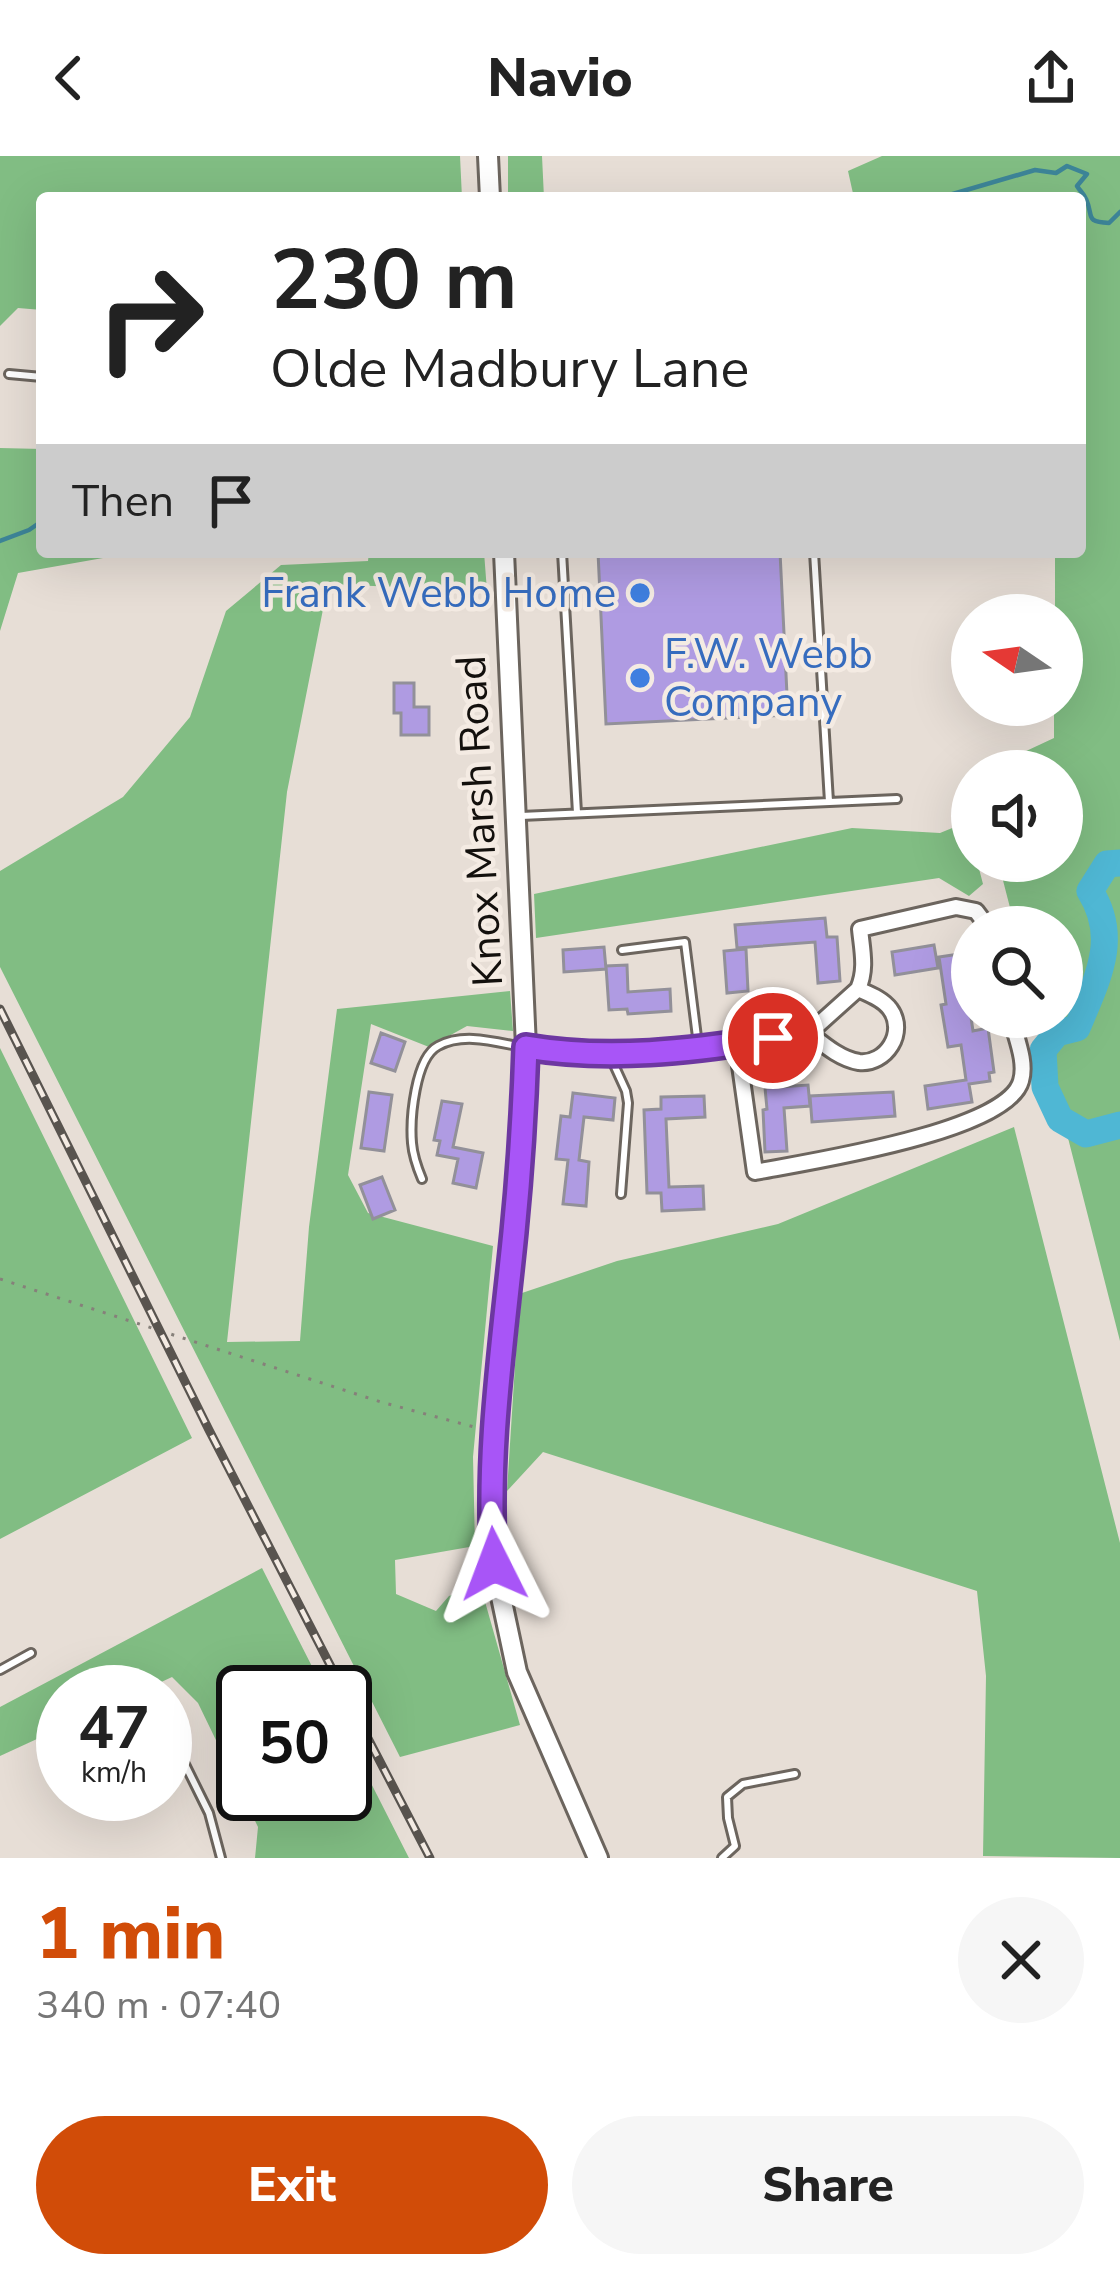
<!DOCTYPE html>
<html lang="en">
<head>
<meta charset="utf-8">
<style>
  :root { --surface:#fff; --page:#f6f6f6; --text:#222; --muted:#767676; --accent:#d14c08 }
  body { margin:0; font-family:"Nunito Sans",sans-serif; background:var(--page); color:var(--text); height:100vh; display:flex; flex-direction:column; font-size:45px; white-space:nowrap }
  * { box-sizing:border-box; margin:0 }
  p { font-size:39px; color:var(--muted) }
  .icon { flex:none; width:66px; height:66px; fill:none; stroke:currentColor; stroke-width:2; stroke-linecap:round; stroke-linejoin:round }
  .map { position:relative; height:1702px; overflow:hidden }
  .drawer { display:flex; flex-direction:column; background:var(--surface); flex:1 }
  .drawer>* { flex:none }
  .top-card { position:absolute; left:36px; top:36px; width:1050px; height:366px; border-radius:12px; box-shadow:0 12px 48px #0002; background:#fff; color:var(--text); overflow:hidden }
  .needle { width:78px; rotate:283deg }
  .controls { position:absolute; left:951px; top:438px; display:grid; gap:24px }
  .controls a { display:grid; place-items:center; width:132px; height:132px; border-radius:50%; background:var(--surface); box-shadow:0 12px 48px #0002; font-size:60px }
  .speed { position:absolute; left:36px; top:1509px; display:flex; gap:24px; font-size:60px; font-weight:700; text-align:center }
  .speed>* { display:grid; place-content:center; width:156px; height:156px; border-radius:50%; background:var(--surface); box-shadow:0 12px 48px #0002; line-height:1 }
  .speed small { font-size:30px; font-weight:400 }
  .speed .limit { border:6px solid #111; border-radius:18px; background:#fff; color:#111 }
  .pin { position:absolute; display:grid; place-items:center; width:102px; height:102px; color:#fff; margin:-51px; border:6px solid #fff; border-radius:50%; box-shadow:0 3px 12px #0007 }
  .me { position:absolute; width:132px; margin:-66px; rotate:357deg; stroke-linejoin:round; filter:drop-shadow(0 0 9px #0008) }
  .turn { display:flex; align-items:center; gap:42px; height:252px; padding:0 36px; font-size:54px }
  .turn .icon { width:156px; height:156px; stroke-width:2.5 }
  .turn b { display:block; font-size:84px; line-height:102px }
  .then { display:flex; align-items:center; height:114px; padding:0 36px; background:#0003; gap:24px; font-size:45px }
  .round { display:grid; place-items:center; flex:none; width:126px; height:126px; border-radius:63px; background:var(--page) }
  .summary { display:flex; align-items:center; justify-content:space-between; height:204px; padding:0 36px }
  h1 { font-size:72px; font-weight:800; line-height:90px; color:var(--accent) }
  .action { display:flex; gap:24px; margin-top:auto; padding:24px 36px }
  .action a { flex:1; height:138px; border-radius:72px; background:var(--accent); color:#fff; font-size:48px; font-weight:800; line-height:138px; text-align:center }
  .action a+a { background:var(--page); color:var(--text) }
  header { display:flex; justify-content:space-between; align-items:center; height:156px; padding:0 36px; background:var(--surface); font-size:54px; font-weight:800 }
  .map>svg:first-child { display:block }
  .forest { fill:#81bd83 }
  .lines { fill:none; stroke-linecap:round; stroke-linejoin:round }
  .stream { stroke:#3d8598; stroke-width:4.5 }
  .river { stroke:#4fb7d4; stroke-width:27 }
  .building { fill:#af9be2; stroke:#929099; stroke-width:3 }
  .service-casing { stroke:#6c655e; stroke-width:12 }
  .minor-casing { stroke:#6c655e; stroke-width:20 }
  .secondary-casing { stroke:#6c655e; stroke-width:24 }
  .path { stroke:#86807a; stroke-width:3; stroke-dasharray:3 9; stroke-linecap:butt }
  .service { stroke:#fff; stroke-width:6 }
  .minor { stroke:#fff; stroke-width:14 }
  .secondary { stroke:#fff; stroke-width:18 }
  .rail-casing { stroke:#59544f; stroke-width:9 }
  .rail { stroke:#f4ebe3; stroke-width:4.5; stroke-dasharray:14; stroke-linecap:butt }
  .route-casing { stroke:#6d37a1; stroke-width:30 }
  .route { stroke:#a855f7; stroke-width:21 }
  .shop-dot { fill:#3f7fe0; stroke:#f4ebe3; stroke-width:4.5 }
  .labels { text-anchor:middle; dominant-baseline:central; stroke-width:9; stroke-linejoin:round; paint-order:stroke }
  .shop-label { font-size:42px; fill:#366cbe; stroke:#f4ebe3; text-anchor:end }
  .street-label { font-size:42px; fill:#13100d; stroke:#f4ebe3 }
</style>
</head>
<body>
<header><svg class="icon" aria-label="back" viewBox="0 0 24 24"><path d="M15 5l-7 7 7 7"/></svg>Navio<svg class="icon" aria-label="share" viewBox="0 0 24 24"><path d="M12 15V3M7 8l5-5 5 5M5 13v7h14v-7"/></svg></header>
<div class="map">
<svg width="1120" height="1702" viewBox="0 0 1120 1702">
  <rect width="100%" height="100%" fill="#e7ded6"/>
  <!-- forest -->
  <path class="forest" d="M 0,0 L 460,0 L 462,42 L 42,42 L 42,154 L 18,152 L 0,170 Z
    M 508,0 L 542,0 L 544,42 L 508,42 Z
    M 882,0 L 1120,0 L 1120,1185 L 1037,861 L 1062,861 L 1062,771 L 1015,771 L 998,705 L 1062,705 L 1062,615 L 983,615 L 1054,582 L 1054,549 L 1062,549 L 1062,459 L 1055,459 L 1055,396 L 1080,396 L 1080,42 L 854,42 L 848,15 Z
    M 0,292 L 42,293 L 42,396 L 137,396 L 18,417 L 0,475 Z
    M 369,396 L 484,396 L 487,435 L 328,428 L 287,636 L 227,1186 L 300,1185 L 309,1071 L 337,853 L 510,835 L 513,875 L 467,870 L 429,891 L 371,868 L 348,1019 L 368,1057 L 493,1090 L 473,1301 L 475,1390 L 395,1404 L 396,1438 L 436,1455 L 449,1440 L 480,1428 L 520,1569 L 400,1601 L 0,811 L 0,715 L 123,641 L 190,561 L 226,455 L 281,409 L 368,405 Z
    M 967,666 L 972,684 L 972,705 L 977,705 L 983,728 L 969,740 L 939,722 L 536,782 L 534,738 L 852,672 L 940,677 Z
    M 0,892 L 192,1282 L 0,1383 Z
    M 1014,971 L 1120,1387 L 1120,1702 L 983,1700 L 986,1520 L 977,1435 L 543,1296 L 507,1335 L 516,1194 L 522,1137 L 617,1105 L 778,1068 Z
    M 262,1412 L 325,1536 L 243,1536 L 243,1638 L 345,1638 L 345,1576 L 409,1702 L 255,1702 L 258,1671 L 198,1547 L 172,1521 L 140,1536 L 63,1536 L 63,1571 L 0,1600 L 0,1551 Z"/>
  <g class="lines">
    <!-- stream -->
    <path class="stream" d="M 939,42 L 1035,14 L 1056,17 L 1067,10 L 1087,18 L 1077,30 C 1080,35 1084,38 1086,43 C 1094,60 1084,66 1109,67 L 1120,56
      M 0,385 L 29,374 L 42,365"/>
    <!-- river -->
    <path class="river" d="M 1120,707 L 1107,708 L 1090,735 C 1120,783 1097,823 1077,872 L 1057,877 L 1043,894 L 1045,931 L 1060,963 L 1086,978 L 1120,969"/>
  </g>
  <!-- building -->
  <path class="building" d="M 598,396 L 780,396 L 788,559 L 606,568 Z
    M 394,527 L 414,527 L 414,551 L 429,551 L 429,579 L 401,579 L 401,557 L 394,557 Z
    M 825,762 L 827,781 L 837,781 L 840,825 L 818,827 L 815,786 L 737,792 L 735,769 Z
    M 934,789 L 938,812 L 895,819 L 892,796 Z
    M 604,791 L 606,813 L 564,816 L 563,794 Z
    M 746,793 L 748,835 L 727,837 L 724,795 Z
    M 966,797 L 972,833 L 972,841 L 968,841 L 973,875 L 988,872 L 994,916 L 989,917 L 990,925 L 969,928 L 972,946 L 928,953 L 925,930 L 966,924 L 961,889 L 948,891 L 941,849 L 946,848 L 939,801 Z
    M 627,809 L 628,836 L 670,833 L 671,855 L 628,858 L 627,853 L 609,854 L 606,810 Z
    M 381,877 L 405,886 L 395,915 L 371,907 Z
    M 808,929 L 810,950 L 784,952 L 787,995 L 765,996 L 763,954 L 767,953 L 765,932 Z
    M 369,936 L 392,939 L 384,995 L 361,992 Z
    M 893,936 L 895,960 L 812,966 L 810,940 Z
    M 573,937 L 615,942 L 613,964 L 584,961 L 579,1004 L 589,1006 L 586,1050 L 563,1048 L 568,1004 L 556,1003 L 561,960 L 570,961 Z
    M 704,940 L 705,961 L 666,963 L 669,1031 L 703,1030 L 704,1053 L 662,1055 L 661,1037 L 647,1037 L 644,954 L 661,953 L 661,941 Z
    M 442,945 L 462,948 L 453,991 L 483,997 L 476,1032 L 453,1027 L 458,1003 L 437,999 L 440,985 L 434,984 Z
    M 382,1021 L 395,1054 L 373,1063 L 360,1029 Z"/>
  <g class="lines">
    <!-- service casing -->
    <g class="service-casing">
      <path id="service" d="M 9,218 L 42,221
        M 562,396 L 577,657
        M 814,396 L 829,646
        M 521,660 L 897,643
        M 622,794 L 685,786 L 698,889
        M 610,900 L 626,935 L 628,947 L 621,1038
        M 422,1023 C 417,1011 413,1000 412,987 C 410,963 415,902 438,890 C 464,876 495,886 522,891
        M 0,1514 L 31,1497
        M 165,1568 L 209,1657 L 221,1702
        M 722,1702 L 735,1690 L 728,1662 L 727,1641 L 743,1628 L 795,1618"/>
    </g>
    <!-- minor casing -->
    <g class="minor-casing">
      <path id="minor" d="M 858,833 C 869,838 883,843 890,853 C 907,876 886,909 859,906 C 840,903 823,888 809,877 Z
        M 858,833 C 867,813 862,794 860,773 L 956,751 L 976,755 L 988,771
        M 737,888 L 755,1016 C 807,1006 1007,976 1021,925 C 1027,905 1015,880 1011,861
        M 526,891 C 620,907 716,891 809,877"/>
    </g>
    <!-- secondary casing -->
    <g class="secondary-casing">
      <path id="secondary" d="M 488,0 L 490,42
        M 504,396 L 526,891 L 520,1006 L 494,1260 L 490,1335 L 494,1408 L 517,1516 L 598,1702"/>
    </g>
    <!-- path -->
    <path class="path" d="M 0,1123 L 381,1246 L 474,1271"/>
    <!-- service -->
    <use href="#service" class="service"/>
    <!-- minor -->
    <use href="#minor" class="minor"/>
    <!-- secondary -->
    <use href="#secondary" class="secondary"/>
    <!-- rail casing -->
    <g class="rail-casing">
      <path id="rail" d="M 0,853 L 209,1274 L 344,1536
        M 345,1538 L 430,1702"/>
    </g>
    <!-- rail -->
    <use href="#rail" class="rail"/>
  </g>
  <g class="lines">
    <!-- route casing -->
    <g class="route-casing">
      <path id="route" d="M 494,1408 C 486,1296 503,1187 514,1076 C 520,1015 524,953 526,891 C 608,905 692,895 773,882"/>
    </g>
    <!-- route -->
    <use href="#route" class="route"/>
  </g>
  <!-- markers -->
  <g class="shop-dot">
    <circle cx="640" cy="437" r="12"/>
    <circle cx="640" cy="522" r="12"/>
  </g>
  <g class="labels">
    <!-- shop labels -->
    <g class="shop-label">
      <text x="616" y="437">Frank Webb Home</text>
      <text x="664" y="498" text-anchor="start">F.W. Webb<tspan x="664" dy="48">Company</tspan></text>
    </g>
    <!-- street labels -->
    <g class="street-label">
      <text transform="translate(480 665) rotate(-93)">Knox Marsh Road</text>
    </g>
  </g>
</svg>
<div class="controls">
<a><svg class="needle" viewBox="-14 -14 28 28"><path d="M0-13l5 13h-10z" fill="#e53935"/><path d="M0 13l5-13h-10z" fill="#767676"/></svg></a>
<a><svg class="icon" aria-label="sound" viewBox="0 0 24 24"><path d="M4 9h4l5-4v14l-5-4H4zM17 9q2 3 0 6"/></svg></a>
<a><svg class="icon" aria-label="search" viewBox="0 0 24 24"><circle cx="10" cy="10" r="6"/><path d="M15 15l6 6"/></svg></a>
</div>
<div class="speed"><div>47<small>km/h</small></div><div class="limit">50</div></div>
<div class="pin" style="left:773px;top:882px;background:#d93025"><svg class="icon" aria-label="arrive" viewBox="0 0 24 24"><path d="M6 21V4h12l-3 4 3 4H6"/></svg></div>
<svg class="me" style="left:494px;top:1408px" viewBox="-20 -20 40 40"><path d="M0-17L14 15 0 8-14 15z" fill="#a855f7" stroke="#fff" stroke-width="4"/></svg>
<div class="top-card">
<div class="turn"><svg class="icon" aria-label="right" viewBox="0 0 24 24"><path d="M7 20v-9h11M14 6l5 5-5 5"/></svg><div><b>230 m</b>Olde Madbury Lane</div></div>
<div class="then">Then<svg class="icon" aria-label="arrive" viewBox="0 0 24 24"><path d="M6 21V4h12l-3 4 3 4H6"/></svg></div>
</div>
</div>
<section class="drawer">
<div class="summary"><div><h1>1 min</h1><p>340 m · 07:40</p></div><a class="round"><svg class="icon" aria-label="close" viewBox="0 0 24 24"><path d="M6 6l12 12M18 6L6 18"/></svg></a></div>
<div class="action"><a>Exit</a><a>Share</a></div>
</section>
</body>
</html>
